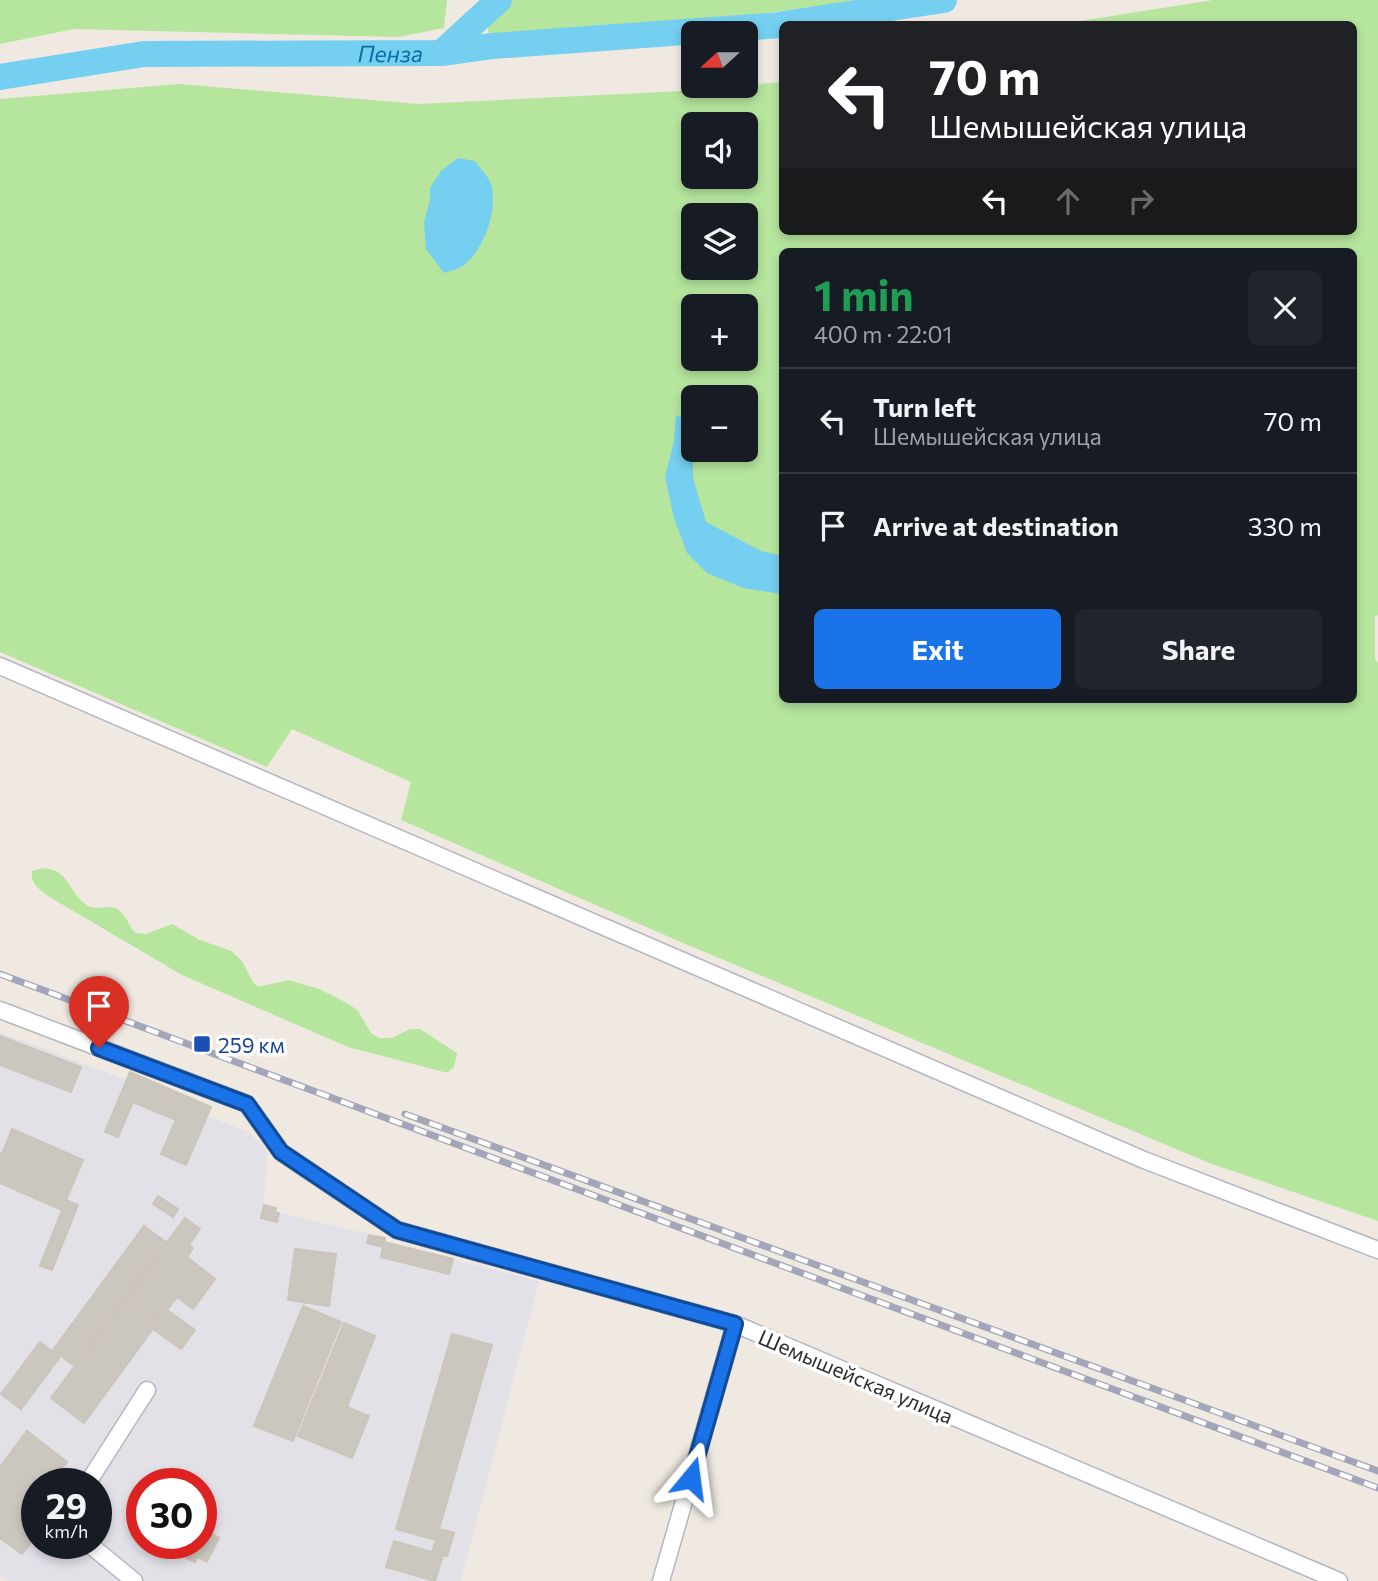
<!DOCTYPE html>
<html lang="en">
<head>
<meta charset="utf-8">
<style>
  :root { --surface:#171b24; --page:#20242c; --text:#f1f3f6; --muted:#9ea1a6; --line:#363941; --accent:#1a73e8 }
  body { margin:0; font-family:Commissioner,sans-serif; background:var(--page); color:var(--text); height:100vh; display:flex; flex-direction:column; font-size:26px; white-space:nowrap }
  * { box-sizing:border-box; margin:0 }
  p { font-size:23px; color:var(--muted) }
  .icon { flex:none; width:38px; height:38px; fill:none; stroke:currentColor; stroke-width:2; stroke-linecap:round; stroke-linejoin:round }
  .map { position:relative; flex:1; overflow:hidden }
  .side { position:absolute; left:779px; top:248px; width:578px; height:455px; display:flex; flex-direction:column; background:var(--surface); border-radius:10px; box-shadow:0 4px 10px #0003 }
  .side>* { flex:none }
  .banner { position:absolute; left:779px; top:21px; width:578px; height:214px; border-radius:10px; box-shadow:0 4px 10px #0003; background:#202124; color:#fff; overflow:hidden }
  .needle { width:46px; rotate:249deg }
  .fabs { position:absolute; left:681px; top:21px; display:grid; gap:14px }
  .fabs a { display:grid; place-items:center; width:77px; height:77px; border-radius:10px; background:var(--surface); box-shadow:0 4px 10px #0003; font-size:35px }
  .speed { position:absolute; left:21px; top:1468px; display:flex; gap:14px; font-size:35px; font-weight:700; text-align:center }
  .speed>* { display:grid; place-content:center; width:91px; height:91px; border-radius:50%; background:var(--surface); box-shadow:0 4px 10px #0003; line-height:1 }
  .speed small { font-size:18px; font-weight:400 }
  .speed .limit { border:10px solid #d22; background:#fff; color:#111 }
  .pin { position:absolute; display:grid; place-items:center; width:60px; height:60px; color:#fff; margin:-72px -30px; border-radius:50% 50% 50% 0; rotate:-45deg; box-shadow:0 0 7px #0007 }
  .pin .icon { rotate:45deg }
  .me { position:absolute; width:77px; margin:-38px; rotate:16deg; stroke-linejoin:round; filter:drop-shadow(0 0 5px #0008) }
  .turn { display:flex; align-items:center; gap:24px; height:147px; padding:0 35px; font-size:32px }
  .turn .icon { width:91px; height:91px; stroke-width:2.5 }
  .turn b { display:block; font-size:49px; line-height:60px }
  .lanes { display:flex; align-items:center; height:66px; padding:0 35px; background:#0003; justify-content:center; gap:35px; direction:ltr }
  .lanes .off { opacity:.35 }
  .round { display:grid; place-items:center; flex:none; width:74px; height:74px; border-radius:10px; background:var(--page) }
  .headline { display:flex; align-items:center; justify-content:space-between; height:119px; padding:0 35px }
  h1 { font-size:42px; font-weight:700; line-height:52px; color:#1e9e55 }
  .button { display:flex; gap:14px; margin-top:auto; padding:14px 35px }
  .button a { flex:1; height:80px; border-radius:10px; background:var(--accent); color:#fff; font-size:28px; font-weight:700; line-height:80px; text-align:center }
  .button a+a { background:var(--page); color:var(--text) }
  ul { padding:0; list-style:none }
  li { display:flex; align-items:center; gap:21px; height:105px; padding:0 35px; border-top:2px solid var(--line) }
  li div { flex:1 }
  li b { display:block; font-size:26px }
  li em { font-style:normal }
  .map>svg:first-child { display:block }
  .industrial { fill:#e3e1e8; fill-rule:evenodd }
  .green { fill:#b6e59e; fill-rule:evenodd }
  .water { fill:#75cff0 }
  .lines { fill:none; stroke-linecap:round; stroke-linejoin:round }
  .river { stroke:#75cff0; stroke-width:26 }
  .building { fill:#cbc7bf; stroke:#cbc5ba; stroke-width:2 }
  .minor-casing { stroke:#b4b7c1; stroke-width:19 }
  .minor { stroke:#fff; stroke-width:16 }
  .rail-casing { stroke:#a3a6b8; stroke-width:7 }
  .rail { stroke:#fff; stroke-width:4.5; stroke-dasharray:13; stroke-linecap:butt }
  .route-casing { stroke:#114b97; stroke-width:18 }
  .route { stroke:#1a73e8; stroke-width:12 }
  .transit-dot { fill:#1a4fb4; stroke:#fff; stroke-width:2.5 }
  .labels { text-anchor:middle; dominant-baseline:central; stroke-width:7; stroke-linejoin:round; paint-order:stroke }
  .transit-label { font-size:21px; fill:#164399; stroke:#fff; text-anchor:start }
  .street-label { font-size:21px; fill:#2e2e2e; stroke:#fff }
  .water-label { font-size:23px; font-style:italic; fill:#0d6fa3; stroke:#fff }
</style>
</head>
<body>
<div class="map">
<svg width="1378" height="1581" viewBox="0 0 1378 1581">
  <rect width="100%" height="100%" fill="#efe9e1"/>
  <!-- industrial -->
  <path class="industrial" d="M 0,1032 L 126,1080 L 130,1072 L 211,1107 L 208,1116 L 248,1132 L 267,1149 L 264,1205 L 276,1208 L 276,1212 L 385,1238 L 385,1242 L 539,1281 L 461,1581 L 8,1581 L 0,1577 ZM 37,1484 L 96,1484 L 96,1544 L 37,1544 ZM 142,1484 L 201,1484 L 201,1544 L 142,1544 Z"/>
  <!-- green -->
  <path class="green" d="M 0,0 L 447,0 L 444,28 L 398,37 L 74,29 L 0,44 Z
    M 482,0 L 862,0 L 739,17 L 489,34 Z
    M 1213,0 L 1378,0 L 1378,615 L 1375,617 L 1375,659 L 1378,663 L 1378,1221 L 1212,1164 L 683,943 L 401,820 L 411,782 L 292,729 L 267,767 L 0,652 L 0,99 L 179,84 L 419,104 L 683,91 L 782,82 L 782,231 L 1353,231 L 1353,24 L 1061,24 ZM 693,124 L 746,124 L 746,177 L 693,177 ZM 693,215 L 746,215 L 746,268 L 693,268 ZM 782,252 L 1353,252 L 1353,700 L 782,700 ZM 693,306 L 746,306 L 746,359 L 693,359 ZM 693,397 L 746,397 L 746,450 L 693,450 Z
    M 43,868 C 71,870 69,895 88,906 C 99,912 110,902 120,911 C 127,917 129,927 136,933 L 146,934 L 172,924 L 200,940 L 231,951 L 242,961 L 253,982 L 258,987 L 289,980 L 319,989 L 349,1004 L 358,1011 L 371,1033 L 379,1038 L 392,1038 L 410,1029 L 420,1029 L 457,1053 L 454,1067 L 448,1072 L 444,1072 L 348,1047 L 182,975 L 48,896 C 39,889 30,883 32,871 Z"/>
  <!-- water -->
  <path class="water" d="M 458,158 L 475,161 C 480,168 488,176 491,184 C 498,210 485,248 464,265 C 459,269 450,271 444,273 L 426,249 L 424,222 L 430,200 L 430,188 L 441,171 Z
    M 676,415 L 688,421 L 693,450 L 693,478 L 706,522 L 761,551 L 782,556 L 782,594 L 743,588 L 707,573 L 687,553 L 674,518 L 665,477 L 674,441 Z"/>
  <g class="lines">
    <!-- river -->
    <g class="river">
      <path d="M 783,24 L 944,0"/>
      <path d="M 441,53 L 499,0"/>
      <path id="s1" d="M 0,77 L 144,54 L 441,53 L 492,46 L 782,25"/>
    </g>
  </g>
  <!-- building -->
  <path class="building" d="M 0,1036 L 81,1067 L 71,1092 L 0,1065 Z
    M 130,1072 L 211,1107 L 186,1165 L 161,1154 L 176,1120 L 133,1102 L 118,1137 L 105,1132 Z
    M 12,1129 L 83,1160 L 66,1200 L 78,1205 L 52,1270 L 40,1266 L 62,1210 L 0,1183 L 0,1153 L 2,1154 Z
    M 158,1196 L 178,1209 L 173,1217 L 153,1204 Z
    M 264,1205 L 276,1208 L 275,1212 L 279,1213 L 277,1222 L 261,1218 Z
    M 185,1218 L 200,1229 L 189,1245 L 193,1248 L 187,1257 L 215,1279 L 193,1309 L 177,1297 L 167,1310 L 195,1330 L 181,1349 L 153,1329 L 160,1319 L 128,1295 Z
    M 144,1226 L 167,1243 L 75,1366 L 53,1350 Z
    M 369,1235 L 385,1238 L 383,1247 L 367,1243 Z
    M 384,1242 L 453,1259 L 449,1274 L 381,1257 Z
    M 295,1249 L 336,1254 L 329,1306 L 288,1300 Z
    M 128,1295 L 160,1319 L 84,1423 L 51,1398 Z
    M 303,1306 L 341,1322 L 293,1441 L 254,1426 Z
    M 344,1323 L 375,1336 L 347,1407 L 369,1416 L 352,1458 L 298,1436 Z
    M 452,1334 L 492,1345 L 439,1529 L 454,1533 L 447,1556 L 443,1555 L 435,1581 L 386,1567 L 394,1541 L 432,1552 L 436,1540 L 396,1529 Z
    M 40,1342 L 60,1357 L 21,1409 L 1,1394 Z
    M 27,1431 L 67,1462 L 51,1484 L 37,1484 L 37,1535 L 22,1554 L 0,1538 L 0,1467 Z
    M 201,1524 L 210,1529 L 209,1533 L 219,1538 L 207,1562 L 197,1557 L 195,1562 L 186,1558 L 188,1553 L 169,1544 L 201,1544 Z"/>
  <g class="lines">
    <!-- minor casing -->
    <g class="minor-casing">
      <path id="minor" d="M 0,666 L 1144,1160 L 1378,1250
        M 0,1010 L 247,1104 L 281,1152 L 397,1230 L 735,1324 L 1339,1581
        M 87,1484 L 147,1390
        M 89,1544 L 134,1581
        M 661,1581 L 735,1324"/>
    </g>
    <!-- minor -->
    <use href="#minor" class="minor"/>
    <!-- rail casing -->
    <g class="rail-casing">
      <path id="rail" d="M 0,974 L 1378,1488
        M 405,1114 L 1378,1471"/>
    </g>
    <!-- rail -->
    <use href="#rail" class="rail"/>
  </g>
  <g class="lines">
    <!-- route casing -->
    <g class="route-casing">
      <path id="route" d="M 99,1048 L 247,1104 L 281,1152 L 397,1230 L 735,1324 L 691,1478"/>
    </g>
    <!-- route -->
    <use href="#route" class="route"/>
  </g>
  <!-- markers -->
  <rect class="transit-dot" x="193" y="1035" width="18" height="18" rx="3.5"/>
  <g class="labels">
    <!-- transit labels -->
    <g class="transit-label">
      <text x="218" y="1044">259 км</text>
    </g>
    <!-- street labels -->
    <g class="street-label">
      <text transform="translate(856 1376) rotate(23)">Шемышейская улица</text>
    </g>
    <!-- water labels -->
    <g class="water-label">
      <text stroke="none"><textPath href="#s1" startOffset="392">Пенза</textPath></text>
    </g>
  </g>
</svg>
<div class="fabs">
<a><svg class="needle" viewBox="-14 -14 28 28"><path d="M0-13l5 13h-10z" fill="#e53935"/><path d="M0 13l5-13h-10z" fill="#9ea1a6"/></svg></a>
<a><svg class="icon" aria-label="sound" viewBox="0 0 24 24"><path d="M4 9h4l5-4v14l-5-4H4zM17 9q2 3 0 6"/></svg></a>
<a><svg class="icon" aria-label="layers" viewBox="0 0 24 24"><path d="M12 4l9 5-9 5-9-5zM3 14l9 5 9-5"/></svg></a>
<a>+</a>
<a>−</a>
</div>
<div class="speed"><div>29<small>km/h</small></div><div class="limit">30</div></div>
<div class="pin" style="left:99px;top:1048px;background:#d93025"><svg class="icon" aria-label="arrive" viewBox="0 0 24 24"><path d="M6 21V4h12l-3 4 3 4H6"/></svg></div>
<svg class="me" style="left:691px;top:1478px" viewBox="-20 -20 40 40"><path d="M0-17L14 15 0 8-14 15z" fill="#1a73e8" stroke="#fff" stroke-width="4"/></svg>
<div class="banner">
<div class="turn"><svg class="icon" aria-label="left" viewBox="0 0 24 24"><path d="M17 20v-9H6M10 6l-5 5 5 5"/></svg><div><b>70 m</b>Шемышейская улица</div></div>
<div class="lanes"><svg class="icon" aria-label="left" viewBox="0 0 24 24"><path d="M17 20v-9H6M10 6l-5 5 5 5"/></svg><svg class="icon off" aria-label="ahead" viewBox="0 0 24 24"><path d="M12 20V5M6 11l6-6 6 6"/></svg><svg class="icon off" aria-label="right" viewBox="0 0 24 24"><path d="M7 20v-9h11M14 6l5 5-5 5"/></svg></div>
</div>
<section class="side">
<div class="headline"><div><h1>1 min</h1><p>400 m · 22:01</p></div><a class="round"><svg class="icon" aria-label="close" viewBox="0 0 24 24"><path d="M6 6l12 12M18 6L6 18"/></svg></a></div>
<ul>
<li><svg class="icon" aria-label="left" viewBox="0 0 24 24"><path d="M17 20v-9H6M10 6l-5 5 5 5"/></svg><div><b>Turn left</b><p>Шемышейская улица</p></div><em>70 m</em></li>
<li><svg class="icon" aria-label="arrive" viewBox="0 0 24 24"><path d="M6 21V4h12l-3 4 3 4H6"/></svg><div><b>Arrive at destination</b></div><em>330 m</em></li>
</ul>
<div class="button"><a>Exit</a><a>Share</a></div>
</section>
</div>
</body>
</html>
